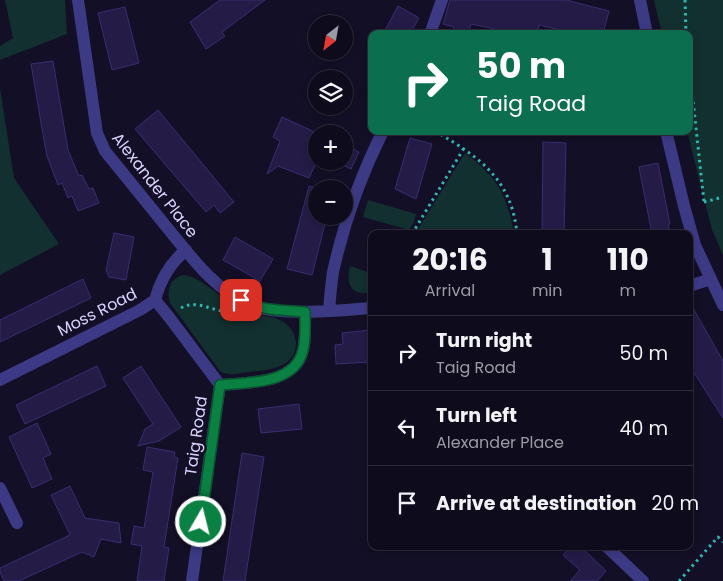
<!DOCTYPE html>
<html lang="en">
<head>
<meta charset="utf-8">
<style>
  :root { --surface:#0e0b1c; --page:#171425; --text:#f1f3f6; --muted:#9b9ba3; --line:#2e2b3b }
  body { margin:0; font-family:Poppins,sans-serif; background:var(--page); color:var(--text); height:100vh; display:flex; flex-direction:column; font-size:19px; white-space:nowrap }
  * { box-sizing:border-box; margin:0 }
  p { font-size:16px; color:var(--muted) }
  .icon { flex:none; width:28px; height:28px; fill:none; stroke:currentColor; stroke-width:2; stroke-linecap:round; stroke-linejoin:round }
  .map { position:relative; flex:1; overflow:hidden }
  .details { position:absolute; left:368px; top:230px; width:325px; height:320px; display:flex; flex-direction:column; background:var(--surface); border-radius:10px; box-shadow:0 2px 8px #0003,0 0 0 1px var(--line) }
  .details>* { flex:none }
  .hud { position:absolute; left:368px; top:30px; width:325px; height:105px; border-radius:10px; box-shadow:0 2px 8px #0003,0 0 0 1px var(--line); background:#0b6e4f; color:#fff; overflow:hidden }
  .needle { width:32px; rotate:211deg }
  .tools { position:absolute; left:308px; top:15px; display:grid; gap:10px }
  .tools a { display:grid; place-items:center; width:45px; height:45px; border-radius:50%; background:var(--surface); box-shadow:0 2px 8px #0003,0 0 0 1px var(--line); font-size:25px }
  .pin { position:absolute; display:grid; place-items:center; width:42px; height:42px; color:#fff; margin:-21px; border-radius:10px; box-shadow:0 2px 8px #0006 }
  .me { position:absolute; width:55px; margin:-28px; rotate:8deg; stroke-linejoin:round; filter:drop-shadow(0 0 4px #0008) }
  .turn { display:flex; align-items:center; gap:18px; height:105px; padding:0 25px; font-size:22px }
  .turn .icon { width:65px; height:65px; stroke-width:2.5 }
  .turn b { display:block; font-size:35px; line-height:42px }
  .eta { display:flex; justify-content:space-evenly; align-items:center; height:85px; text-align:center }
  .eta b { font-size:30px; font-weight:700; line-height:35px }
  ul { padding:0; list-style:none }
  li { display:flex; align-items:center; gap:15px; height:75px; padding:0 25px; border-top:1px solid var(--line) }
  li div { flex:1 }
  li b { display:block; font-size:19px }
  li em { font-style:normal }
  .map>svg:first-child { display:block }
  .green { fill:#12302f }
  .building { fill:#241b47; stroke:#3b2d73 }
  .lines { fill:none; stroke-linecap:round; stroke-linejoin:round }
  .path { stroke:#2fb8b0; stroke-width:3; stroke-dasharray:2.5 4; stroke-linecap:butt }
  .minor { stroke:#3d3a85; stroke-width:12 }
  .route-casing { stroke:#07532c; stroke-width:12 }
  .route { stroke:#0b8043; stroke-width:9 }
  .labels { text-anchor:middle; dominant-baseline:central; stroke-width:5; stroke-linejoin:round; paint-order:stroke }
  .street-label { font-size:16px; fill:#d9d4ff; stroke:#130f26 }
</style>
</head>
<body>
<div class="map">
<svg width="723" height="581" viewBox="0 0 723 581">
  <rect width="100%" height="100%" fill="#130f26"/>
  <!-- green -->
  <path class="green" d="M 5,0 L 65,0 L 67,34 L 0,60 L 0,46 L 13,38 Z
    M 654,0 L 723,0 L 723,255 L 712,230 L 687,131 L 689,131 L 689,34 L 662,34 Z
    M 0,88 L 14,178 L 59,244 L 0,275 Z
    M 465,153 C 497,177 507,194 514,234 L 415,234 Z
    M 368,200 L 416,214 L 414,222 L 409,230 L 363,217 Z
    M 350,266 L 371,273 L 371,293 C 350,295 346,285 350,266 Z
    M 185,275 C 204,279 217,296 234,305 C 239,308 246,311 251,313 C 264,317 281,316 290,328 C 294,332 295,337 296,342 C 297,368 269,370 250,372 C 240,373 229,377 220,371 L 170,303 C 166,290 170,277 185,275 Z"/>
  <!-- building -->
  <path class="building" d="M 220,0 L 265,0 L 222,32 L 225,36 L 206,49 L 190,22 Z
    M 450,0 L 566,0 L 609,11 L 603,34 L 578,34 L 539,25 L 537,34 L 519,34 L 471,24 L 468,34 L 452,34 L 454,27 L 443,24 Z
    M 398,6 L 419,18 L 410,34 L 383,34 Z
    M 125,7 L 139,63 L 112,70 L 98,13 Z
    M 53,61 L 68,150 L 79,176 L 82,175 L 89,189 L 93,188 L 99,203 L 78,211 L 72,196 L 68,198 L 62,183 L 58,185 L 47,156 L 42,129 L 31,64 Z
    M 158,110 L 234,202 L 220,213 L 214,205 L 206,212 L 135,129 Z
    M 282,117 L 319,134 L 316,134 L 317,161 L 309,178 L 278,166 L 267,174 L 280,141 L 273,137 Z
    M 410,138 L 432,144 L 416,199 L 395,189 Z
    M 543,142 L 566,143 L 564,234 L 542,234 Z
    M 344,145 L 359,152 L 351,169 L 334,161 L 344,161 Z
    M 658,163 L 670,224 L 668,225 L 671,234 L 652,234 L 639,167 Z
    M 309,186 L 319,189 L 316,189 L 316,216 L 327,216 L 312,275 L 287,269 Z
    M 114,233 L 134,237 L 126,280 L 109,277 L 106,270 Z
    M 235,237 L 273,259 L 260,281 L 223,260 Z
    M 83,279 L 91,298 L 0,342 L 0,320 Z
    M 689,301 L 723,361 L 723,418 L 689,365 Z
    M 371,330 L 371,362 L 336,364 L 335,345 L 343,344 L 342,333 Z
    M 97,366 L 106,386 L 25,424 L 16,405 Z
    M 141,366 L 181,427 L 159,441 L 138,446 L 145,429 L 153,424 L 123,378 Z
    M 299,404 L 302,429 L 261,433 L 258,409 Z
    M 37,423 L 51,454 L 43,458 L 52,479 L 32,488 L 9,437 Z
    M 147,447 L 175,452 L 174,457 L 178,458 L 164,547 L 169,548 L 164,581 L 137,581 L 142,546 L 131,544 L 134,526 L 144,528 L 153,472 L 143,470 Z
    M 242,453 L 264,457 L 245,581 L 223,581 Z
    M 70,486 L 85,518 L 119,523 L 121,543 L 101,539 L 94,557 L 82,552 L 19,581 L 4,581 L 0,572 L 0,568 L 70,535 L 51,495 Z
    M 571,546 L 580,546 L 606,571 L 597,581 L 570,581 L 580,570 L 563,555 Z"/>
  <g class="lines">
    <!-- path -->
    <path class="path" d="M 685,0 L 686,34
      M 689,63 L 704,202
      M 435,131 C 479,157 512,179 517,234
      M 704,202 L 723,197
      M 412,234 L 464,148
      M 181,308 C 195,299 213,311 228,312
      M 679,581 L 718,537 L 723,542"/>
    <!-- minor -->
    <path class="minor" d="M 78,0 L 97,133 L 105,151 C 125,176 145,200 165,225 C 189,254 214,290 250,305 C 280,317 339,310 371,308
      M 640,0 L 647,34
      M 430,34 L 442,0
      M 666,131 L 684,206 L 695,245 L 723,305
      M 689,286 L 711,279
      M 155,300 L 169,317 L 220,385 L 192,581
      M 329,311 C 330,298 331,285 333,272 C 344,222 360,177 383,131
      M 0,380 L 140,310 L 155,300 C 160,281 170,263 186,250
      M 220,385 C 248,382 295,385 303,350 C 306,338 305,324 305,312
      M 0,488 L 17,523
      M 606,546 L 643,581"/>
  </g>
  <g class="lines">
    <!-- route casing -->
    <g class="route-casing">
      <path id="route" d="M 201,522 L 220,385 C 248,382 295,385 303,350 C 306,338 305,324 305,312 C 283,310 261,311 241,300"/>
    </g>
    <!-- route -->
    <use href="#route" class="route"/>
  </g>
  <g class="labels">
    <!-- street labels -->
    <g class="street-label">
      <text transform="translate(155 185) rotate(52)">Alexander Place</text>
      <text transform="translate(97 312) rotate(-27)">Moss Road</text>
      <text transform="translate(196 436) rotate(-82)">Taig Road</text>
    </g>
  </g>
</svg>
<div class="tools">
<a><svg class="needle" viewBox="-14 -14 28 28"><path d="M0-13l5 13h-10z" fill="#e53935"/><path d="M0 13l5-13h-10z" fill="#9b9ba3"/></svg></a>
<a><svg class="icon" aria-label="layers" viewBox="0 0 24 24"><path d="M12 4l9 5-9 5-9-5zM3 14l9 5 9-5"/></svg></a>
<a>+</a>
<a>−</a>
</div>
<div class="pin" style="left:241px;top:300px;background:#d93025"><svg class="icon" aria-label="arrive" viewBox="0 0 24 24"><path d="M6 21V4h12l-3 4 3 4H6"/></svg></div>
<svg class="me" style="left:201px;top:522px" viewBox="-20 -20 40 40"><circle r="17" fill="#0b8043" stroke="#fff" stroke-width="3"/><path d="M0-11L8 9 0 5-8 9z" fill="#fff"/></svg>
<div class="hud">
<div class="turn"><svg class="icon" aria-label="right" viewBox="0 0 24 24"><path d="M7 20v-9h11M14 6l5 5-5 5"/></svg><div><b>50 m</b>Taig Road</div></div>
</div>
<section class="details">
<div class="eta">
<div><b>20:16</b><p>Arrival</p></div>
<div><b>1</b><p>min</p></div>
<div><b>110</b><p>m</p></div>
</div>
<ul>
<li><svg class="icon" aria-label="right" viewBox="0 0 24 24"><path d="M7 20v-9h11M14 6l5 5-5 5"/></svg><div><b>Turn right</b><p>Taig Road</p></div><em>50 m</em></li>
<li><svg class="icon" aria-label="left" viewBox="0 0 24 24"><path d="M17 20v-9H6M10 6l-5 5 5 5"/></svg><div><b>Turn left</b><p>Alexander Place</p></div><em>40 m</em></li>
<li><svg class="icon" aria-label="arrive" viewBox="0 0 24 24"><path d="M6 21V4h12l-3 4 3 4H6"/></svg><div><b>Arrive at destination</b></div><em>20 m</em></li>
</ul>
</section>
</div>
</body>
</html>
